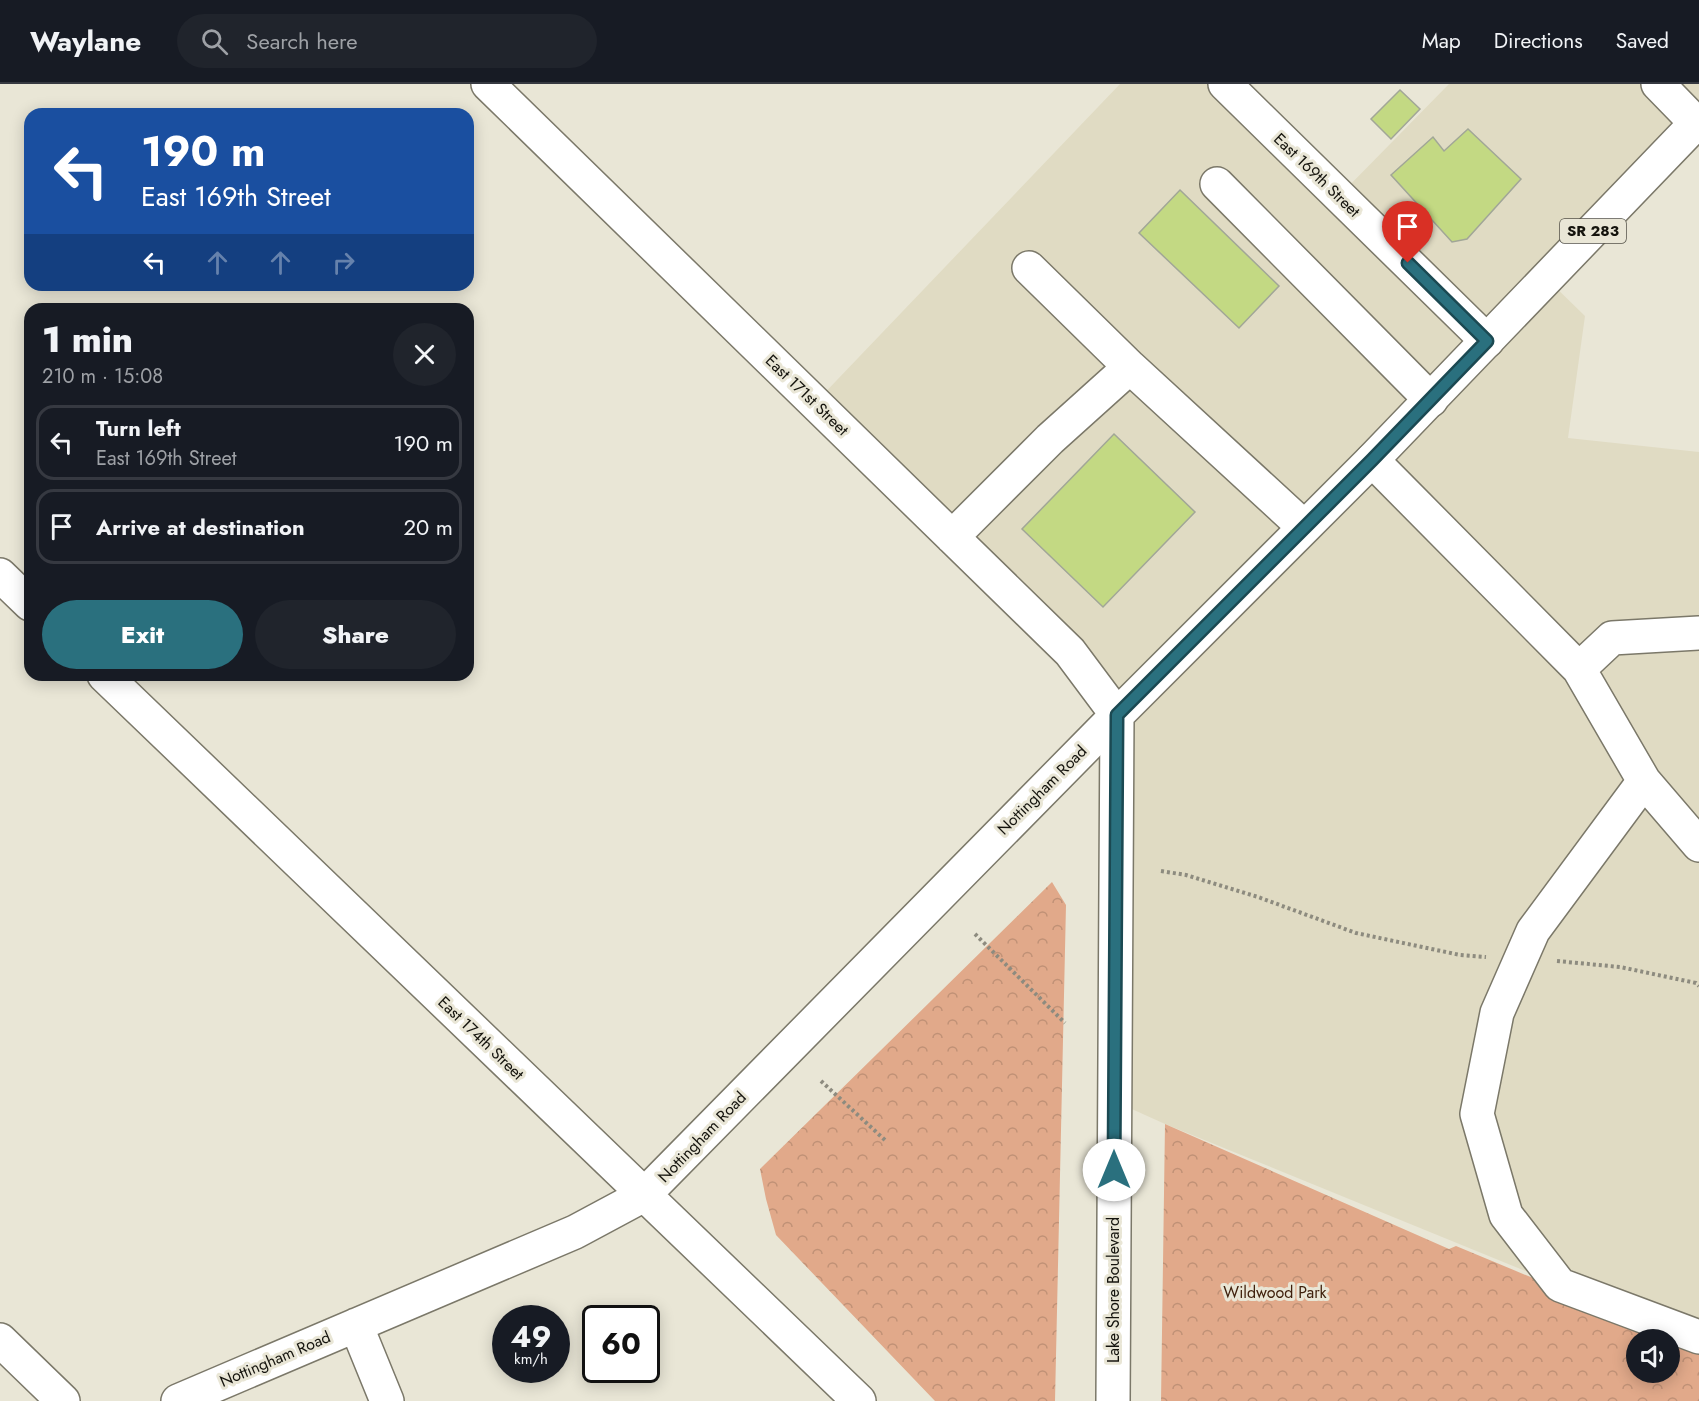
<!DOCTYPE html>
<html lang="en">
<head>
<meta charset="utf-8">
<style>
  :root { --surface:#171b24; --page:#20242c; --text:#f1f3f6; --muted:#9ea1a6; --line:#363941; --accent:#2a707e }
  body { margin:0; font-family:Jost,sans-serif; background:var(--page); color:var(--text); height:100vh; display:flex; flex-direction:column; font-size:22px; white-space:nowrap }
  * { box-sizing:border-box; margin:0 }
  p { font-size:20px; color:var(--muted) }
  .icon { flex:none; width:33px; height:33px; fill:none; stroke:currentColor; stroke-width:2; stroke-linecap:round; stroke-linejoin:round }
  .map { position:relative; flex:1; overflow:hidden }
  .drawer { position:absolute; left:24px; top:219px; width:450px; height:378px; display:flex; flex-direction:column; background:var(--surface); border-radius:18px; box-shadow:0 3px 15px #0003 }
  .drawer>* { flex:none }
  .hud { position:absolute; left:24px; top:24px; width:450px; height:183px; border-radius:18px; box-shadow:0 3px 15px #0003; background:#1a4fa0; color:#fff; overflow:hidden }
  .fabs { position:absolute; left:1626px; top:1245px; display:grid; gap:12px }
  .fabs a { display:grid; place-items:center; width:54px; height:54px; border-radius:50%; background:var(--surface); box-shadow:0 3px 15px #0003; font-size:30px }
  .speed { position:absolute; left:492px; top:1221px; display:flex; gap:12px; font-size:30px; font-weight:700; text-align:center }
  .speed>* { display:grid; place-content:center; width:78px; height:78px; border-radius:50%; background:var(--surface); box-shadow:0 3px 15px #0003; line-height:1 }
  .speed small { font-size:15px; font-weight:400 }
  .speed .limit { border:3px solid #111; border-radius:9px; background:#fff; color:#111 }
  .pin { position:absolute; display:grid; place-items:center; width:51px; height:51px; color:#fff; margin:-62px -26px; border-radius:50% 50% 50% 0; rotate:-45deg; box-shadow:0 0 6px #0007 }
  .pin .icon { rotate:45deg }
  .me { position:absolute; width:66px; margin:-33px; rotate:0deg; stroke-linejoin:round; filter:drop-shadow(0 0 4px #0008) }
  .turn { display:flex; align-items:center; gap:21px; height:126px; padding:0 18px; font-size:27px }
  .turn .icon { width:78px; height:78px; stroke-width:2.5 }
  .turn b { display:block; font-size:42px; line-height:51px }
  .lanes { display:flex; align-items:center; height:57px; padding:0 18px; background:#0003; justify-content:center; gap:30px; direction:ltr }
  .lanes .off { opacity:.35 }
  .round { display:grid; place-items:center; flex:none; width:63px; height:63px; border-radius:32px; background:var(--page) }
  .headline { display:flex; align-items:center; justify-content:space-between; height:102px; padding:0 18px }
  h1 { font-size:36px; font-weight:800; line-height:45px }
  .primary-button { display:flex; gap:12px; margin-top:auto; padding:12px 18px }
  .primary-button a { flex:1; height:69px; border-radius:36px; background:var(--accent); color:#fff; font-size:24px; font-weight:800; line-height:69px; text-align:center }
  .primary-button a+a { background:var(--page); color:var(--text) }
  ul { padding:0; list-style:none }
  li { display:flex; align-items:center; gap:18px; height:75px; margin:0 12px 9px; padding:0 6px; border:3px solid var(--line); border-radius:18px }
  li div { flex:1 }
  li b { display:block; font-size:22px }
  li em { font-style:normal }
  header { display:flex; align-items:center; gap:36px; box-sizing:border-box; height:84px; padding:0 30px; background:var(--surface); border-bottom:2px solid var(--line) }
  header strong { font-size:28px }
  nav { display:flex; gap:33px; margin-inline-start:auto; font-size:21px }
  .search { width:420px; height:54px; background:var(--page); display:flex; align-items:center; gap:15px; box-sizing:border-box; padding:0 21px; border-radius:33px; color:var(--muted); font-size:22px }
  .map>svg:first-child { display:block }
  .built { fill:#e0dbc3 }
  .forest { fill:url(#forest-crowns); fill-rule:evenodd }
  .building { fill:#c3d983; stroke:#a1a697; stroke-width:1.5 }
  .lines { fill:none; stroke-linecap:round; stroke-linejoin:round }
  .minor-casing { stroke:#7b7869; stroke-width:36 }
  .major-casing { stroke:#7b7869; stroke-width:36 }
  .path { stroke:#8d8b7f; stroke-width:4; stroke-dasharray:3 3; stroke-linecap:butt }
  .minor { stroke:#fff; stroke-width:33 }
  .major { stroke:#fff; stroke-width:33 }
  .route-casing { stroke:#1b4952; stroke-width:15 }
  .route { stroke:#2a707e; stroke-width:10 }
  .labels { text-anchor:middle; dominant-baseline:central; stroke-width:6; stroke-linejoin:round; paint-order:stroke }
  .shield { fill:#e9e6d6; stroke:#545249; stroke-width:1.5 }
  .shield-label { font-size:15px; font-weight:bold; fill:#14130d }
  .street-label { font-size:16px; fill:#14130d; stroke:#e9e6d6 }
  .park-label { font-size:16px; fill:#3f200c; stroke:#e9e6d6 }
</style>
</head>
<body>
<header>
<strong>Waylane</strong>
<div class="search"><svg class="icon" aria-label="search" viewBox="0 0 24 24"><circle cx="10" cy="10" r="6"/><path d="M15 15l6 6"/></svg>Search here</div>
<nav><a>Map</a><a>Directions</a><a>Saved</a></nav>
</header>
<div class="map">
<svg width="1699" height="1317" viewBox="0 0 1699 1317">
  <defs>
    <pattern id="forest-crowns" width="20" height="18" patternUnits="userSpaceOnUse" patternTransform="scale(1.5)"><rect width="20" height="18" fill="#e1a98a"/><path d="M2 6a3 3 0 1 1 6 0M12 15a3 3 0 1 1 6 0" fill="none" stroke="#c09176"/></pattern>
  </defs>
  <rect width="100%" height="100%" fill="#e9e6d6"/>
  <!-- built -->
  <path class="built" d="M 1120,0 L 1225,0 L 1339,112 L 1449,0 L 1699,0 L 1699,36 L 1547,195 L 1585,232 L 1568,354 L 1699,368 L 1699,1264 L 1560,1201 L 1165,1040 L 1114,1017 L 1117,631 L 815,319 Z"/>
  <!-- forest -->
  <path class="forest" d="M 1052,798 L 1066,821 L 1055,1317 L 935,1317 L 776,1151 L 766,1115 L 760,1085 Z
    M 1165,1040 L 1449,1165 L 1456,1162 L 1641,1239 L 1699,1265 L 1699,1317 L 1161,1317 ZM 1636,1256 L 1670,1256 L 1670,1288 L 1636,1288 Z"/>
  <!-- building -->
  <path class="building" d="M 1400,6 L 1420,25 L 1391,55 L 1371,35 Z
    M 1468,45 L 1521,95 L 1467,155 L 1452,158 L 1391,91 L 1433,53 L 1444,67 Z
    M 1180,106 L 1279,202 L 1239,244 L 1139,149 Z
    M 1114,350 L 1195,428 L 1103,523 L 1022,445 Z"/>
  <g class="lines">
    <!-- minor casing -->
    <g class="minor-casing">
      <path id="minor" d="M 1225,0 L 1487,257
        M 1658,0 L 1696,39
        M 1217,100 L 1431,316
        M 1029,184 L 1130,283
        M 1372,376 L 1579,585 L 1644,697 L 1699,761
        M 952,453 L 1050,355 L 1130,283 L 1304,443
        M 0,491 L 30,520
        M 1579,585 L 1612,554 L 1699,549
        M 104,591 L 859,1317
        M 1644,697 L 1533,847 L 1497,929 L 1477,1030 L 1506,1131 L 1560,1201 L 1699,1253
        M 356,1241 L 387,1317
        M 0,1256 L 63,1317
        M 178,1317 L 575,1148 L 644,1111 L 1117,631 L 1070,568 L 488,0"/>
    </g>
    <!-- major casing -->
    <g class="major-casing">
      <path id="major" d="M 1113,1317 L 1117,631 L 1372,376 L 1699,36"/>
    </g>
    <!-- path -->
    <path class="path" d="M 1161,787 L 1186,791 L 1258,813 L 1356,849 L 1460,871 L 1486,873
      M 975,850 L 1065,939
      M 1557,877 L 1620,883 L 1696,899 L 1699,902
      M 821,997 L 886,1057"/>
    <!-- minor -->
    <use href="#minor" class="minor"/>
    <!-- major -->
    <use href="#major" class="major"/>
  </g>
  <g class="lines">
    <!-- route casing -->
    <g class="route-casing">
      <path id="route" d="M 1114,1086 L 1117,631 L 1372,376 L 1487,257 L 1408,179"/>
    </g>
    <!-- route -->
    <use href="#route" class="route"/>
  </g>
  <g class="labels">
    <!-- shield labels -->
    <rect class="shield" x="1560" y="135" width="66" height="24" rx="4.5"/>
    <g class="shield-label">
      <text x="1593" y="147">SR 283</text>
    </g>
    <!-- street labels -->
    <g class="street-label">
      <text transform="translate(1317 91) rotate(44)">East 169th Street</text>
      <text transform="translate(807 311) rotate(44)">East 171st Street</text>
      <text transform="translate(1042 706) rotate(-45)">Nottingham Road</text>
      <text transform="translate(481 954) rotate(44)">East 174th Street</text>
      <text transform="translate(702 1053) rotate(-46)">Nottingham Road</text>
      <text transform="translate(1113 1206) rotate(-90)">Lake Shore Boulevard</text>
      <text transform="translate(275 1275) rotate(-23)">Nottingham Road</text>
    </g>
    <!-- park labels -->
    <g class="park-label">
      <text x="1275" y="1208">Wildwood Park</text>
    </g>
  </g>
</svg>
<div class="fabs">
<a><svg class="icon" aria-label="sound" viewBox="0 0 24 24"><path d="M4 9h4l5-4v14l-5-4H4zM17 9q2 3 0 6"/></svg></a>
</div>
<div class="speed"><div>49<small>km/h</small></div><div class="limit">60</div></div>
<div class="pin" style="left:1408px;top:179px;background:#d93025"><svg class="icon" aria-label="arrive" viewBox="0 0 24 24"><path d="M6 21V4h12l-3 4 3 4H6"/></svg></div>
<svg class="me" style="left:1114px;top:1086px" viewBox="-20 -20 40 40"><circle r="19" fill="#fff"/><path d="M0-13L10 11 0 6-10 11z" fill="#2a707e"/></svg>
<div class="hud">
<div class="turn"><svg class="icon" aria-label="left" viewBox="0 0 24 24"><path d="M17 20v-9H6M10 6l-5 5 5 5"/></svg><div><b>190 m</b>East 169th Street</div></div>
<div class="lanes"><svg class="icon" aria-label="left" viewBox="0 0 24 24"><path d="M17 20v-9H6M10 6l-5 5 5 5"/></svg><svg class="icon off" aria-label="ahead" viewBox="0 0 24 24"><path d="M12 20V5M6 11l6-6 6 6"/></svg><svg class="icon off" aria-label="ahead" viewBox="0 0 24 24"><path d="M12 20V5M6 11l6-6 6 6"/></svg><svg class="icon off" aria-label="right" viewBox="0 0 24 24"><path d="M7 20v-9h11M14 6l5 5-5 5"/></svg></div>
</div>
<section class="drawer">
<div class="headline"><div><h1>1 min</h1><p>210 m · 15:08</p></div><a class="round"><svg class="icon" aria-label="close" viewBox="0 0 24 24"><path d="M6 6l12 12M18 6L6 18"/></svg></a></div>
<ul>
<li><svg class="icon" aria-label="left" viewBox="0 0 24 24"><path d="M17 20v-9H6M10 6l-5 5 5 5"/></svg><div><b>Turn left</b><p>East 169th Street</p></div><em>190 m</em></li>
<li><svg class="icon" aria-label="arrive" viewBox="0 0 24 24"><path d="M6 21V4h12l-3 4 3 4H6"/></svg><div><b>Arrive at destination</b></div><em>20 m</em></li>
</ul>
<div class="primary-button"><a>Exit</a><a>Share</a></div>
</section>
</div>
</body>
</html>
